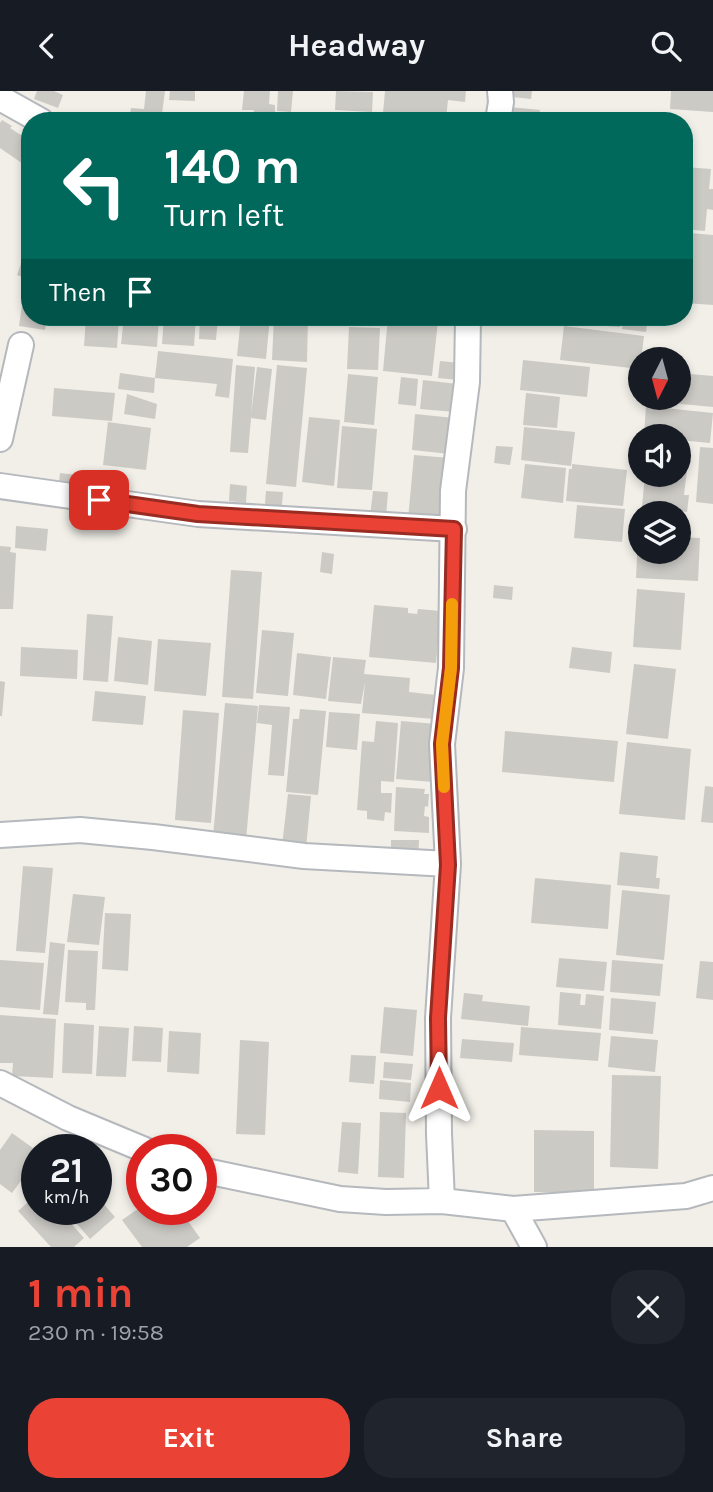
<!DOCTYPE html>
<html lang="en">
<head>
<meta charset="utf-8">
<style>
  :root { --surface:#171b24; --page:#20242c; --text:#f1f3f6; --muted:#9ea1a6; --accent:#ea4335 }
  body { margin:0; font-family:Karla,sans-serif; background:var(--page); color:var(--text); height:100vh; display:flex; flex-direction:column; font-size:26px; white-space:nowrap }
  * { box-sizing:border-box; margin:0 }
  p { font-size:23px; color:var(--muted) }
  .icon { flex:none; width:38px; height:38px; fill:none; stroke:currentColor; stroke-width:2; stroke-linecap:round; stroke-linejoin:round }
  .map { position:relative; height:1156px; overflow:hidden }
  .details { display:flex; flex-direction:column; background:var(--surface); flex:1 }
  .details>* { flex:none }
  .banner { position:absolute; left:21px; top:21px; width:672px; height:214px; border-radius:28px; box-shadow:0 4px 10px #0003; background:#00695c; color:#fff; overflow:hidden }
  .needle { width:46px; rotate:186deg }
  .tools { position:absolute; left:628px; top:256px; display:grid; gap:14px }
  .tools a { display:grid; place-items:center; width:63px; height:63px; border-radius:50%; background:var(--surface); box-shadow:0 4px 10px #0003; font-size:35px }
  .speed { position:absolute; left:21px; top:1043px; display:flex; gap:14px; font-size:35px; font-weight:700; text-align:center }
  .speed>* { display:grid; place-content:center; width:91px; height:91px; border-radius:50%; background:var(--surface); box-shadow:0 4px 10px #0003; line-height:1 }
  .speed small { font-size:18px; font-weight:400 }
  .speed .limit { border:10px solid #d22; background:#fff; color:#111 }
  .pin { position:absolute; display:grid; place-items:center; width:60px; height:60px; color:#fff; margin:-30px; border-radius:14px; box-shadow:0 4px 10px #0006 }
  .me { position:absolute; width:77px; margin:-38px; rotate:0deg; stroke-linejoin:round; filter:drop-shadow(0 0 5px #0008) }
  .turn { display:flex; align-items:center; gap:24px; height:147px; padding:0 28px; font-size:32px }
  .turn .icon { width:91px; height:91px; stroke-width:2.5 }
  .turn b { display:block; font-size:49px; line-height:60px }
  .then { display:flex; align-items:center; height:66px; padding:0 28px; background:#0003; gap:14px; font-size:26px }
  .round { display:grid; place-items:center; flex:none; width:74px; height:74px; border-radius:28px; background:var(--page) }
  .headline { display:flex; align-items:center; justify-content:space-between; height:119px; padding:0 28px }
  h1 { font-size:42px; font-weight:700; line-height:52px; color:var(--accent) }
  .primary-button { display:flex; gap:14px; margin-top:auto; padding:14px 28px }
  .primary-button a { flex:1; height:80px; border-radius:28px; background:var(--accent); color:#fff; font-size:28px; font-weight:700; line-height:80px; text-align:center }
  .primary-button a+a { background:var(--page); color:var(--text) }
  header { display:flex; justify-content:space-between; align-items:center; height:91px; padding:0 28px; background:var(--surface); font-size:32px; font-weight:700 }
  .map>svg:first-child { display:block }
  .building { fill:#cccac5 }
  .lines { fill:none; stroke-linecap:round; stroke-linejoin:round }
  .minor-casing { stroke:#b5b8bc; stroke-width:28 }
  .minor { stroke:#fff; stroke-width:24 }
  .route-casing { stroke:#982c22; stroke-width:18 }
  .route { stroke:#ea4335; stroke-width:12 }
  .slow { stroke:#f59e0b; stroke-width:12 }
</style>
</head>
<body>
<header><svg class="icon" aria-label="back" viewBox="0 0 24 24"><path d="M15 5l-7 7 7 7"/></svg>Headway<svg class="icon" aria-label="search" viewBox="0 0 24 24"><circle cx="10" cy="10" r="6"/><path d="M15 15l6 6"/></svg></header>
<div class="map">
<svg width="713" height="1156" viewBox="0 0 713 1156">
  <rect width="100%" height="100%" fill="#f1efe8"/>
  <!-- building -->
  <path class="building" d="M 37,0 L 54,0 L 63,4 L 58,17 L 34,8 Z
    M 146,0 L 165,0 L 161,30 L 129,30 L 131,17 L 144,18 Z
    M 170,0 L 195,0 L 195,10 L 169,9 Z
    M 244,0 L 270,0 L 269,13 L 275,14 L 275,30 L 253,30 L 254,19 L 242,19 Z
    M 278,0 L 293,0 L 291,21 L 277,20 Z
    M 336,0 L 373,1 L 372,21 L 335,19 Z
    M 385,0 L 466,0 L 465,11 L 448,9 L 446,28 L 383,22 Z
    M 513,0 L 532,0 L 531,8 L 513,6 Z
    M 671,0 L 713,0 L 713,21 L 670,18 Z
    M 510,16 L 540,19 L 539,30 L 509,30 Z
    M 583,23 L 656,28 L 656,30 L 583,30 Z
    M 2,29 L 12,35 L 10,37 L 30,50 L 30,70 L 26,75 L 0,57 L 0,32 Z
    M 684,76 L 711,78 L 709,98 L 713,98 L 713,119 L 707,118 L 705,140 L 684,138 Z
    M 690,142 L 713,144 L 713,214 L 685,212 Z
    M 30,147 L 30,189 L 17,184 Z
    M 23,207 L 30,208 L 30,226 L 47,226 L 45,239 L 19,235 Z
    M 86,226 L 119,226 L 117,257 L 84,255 Z
    M 124,226 L 159,226 L 157,256 L 121,253 Z
    M 164,226 L 196,226 L 194,255 L 162,253 Z
    M 200,226 L 218,226 L 216,249 L 199,248 Z
    M 241,226 L 270,226 L 266,268 L 237,265 Z
    M 274,226 L 308,226 L 307,271 L 272,269 Z
    M 344,226 L 380,226 L 379,235 L 344,233 Z
    M 388,226 L 438,230 L 432,285 L 383,280 Z
    M 579,226 L 621,226 L 620,236 L 578,233 Z
    M 624,226 L 648,226 L 646,241 L 622,238 Z
    M 564,235 L 644,245 L 640,278 L 560,269 Z
    M 349,236 L 380,237 L 378,279 L 347,278 Z
    M 158,260 L 233,268 L 229,307 L 215,305 L 217,293 L 155,287 L 154,302 L 118,298 L 120,282 L 155,287 Z
    M 523,269 L 590,276 L 587,306 L 520,299 Z
    M 440,270 L 460,272 L 458,289 L 438,287 Z
    M 236,274 L 255,276 L 251,324 L 257,276 L 272,278 L 266,329 L 251,327 L 248,362 L 230,361 Z
    M 277,274 L 307,277 L 296,396 L 266,393 Z
    M 679,282 L 713,285 L 713,316 L 649,310 L 650,306 L 679,306 Z
    M 348,283 L 378,286 L 374,334 L 344,331 Z
    M 401,286 L 418,288 L 416,315 L 398,313 Z
    M 423,289 L 458,293 L 455,321 L 420,318 Z
    M 54,297 L 115,302 L 112,330 L 52,325 Z
    M 526,302 L 560,306 L 557,337 L 523,334 Z
    M 127,303 L 157,313 L 155,328 L 124,323 Z
    M 646,315 L 713,322 L 710,352 L 679,349 L 679,345 L 644,345 Z
    M 415,323 L 454,327 L 450,363 L 412,359 Z
    M 309,326 L 340,329 L 334,395 L 302,391 Z
    M 108,331 L 151,337 L 146,379 L 103,374 Z
    M 342,335 L 377,338 L 372,399 L 337,397 Z
    M 524,336 L 575,341 L 571,375 L 521,369 Z
    M 679,353 L 690,354 L 684,404 L 689,404 L 687,421 L 642,416 L 645,383 L 679,383 Z
    M 496,355 L 513,356 L 510,374 L 494,372 Z
    M 700,356 L 713,357 L 713,413 L 696,411 Z
    M 414,364 L 450,367 L 445,431 L 408,428 Z
    M 525,373 L 566,377 L 563,412 L 521,407 Z
    M 572,373 L 627,379 L 623,415 L 566,410 L 569,378 L 572,378 Z
    M 60,382 L 86,385 L 84,403 L 58,401 Z
    M 230,393 L 247,395 L 246,412 L 229,410 Z
    M 266,400 L 283,401 L 281,426 L 264,425 Z
    M 373,400 L 388,401 L 386,426 L 370,425 Z
    M 577,414 L 625,418 L 622,451 L 574,447 Z
    M 16,435 L 48,438 L 46,460 L 15,457 Z
    M 638,444 L 640,444 L 640,460 L 679,460 L 679,446 L 700,447 L 698,490 L 636,487 Z
    M 0,455 L 11,456 L 10,461 L 16,462 L 13,518 L 0,518 Z
    M 322,461 L 334,463 L 332,483 L 320,481 Z
    M 231,479 L 262,481 L 253,608 L 222,606 Z
    M 494,494 L 513,496 L 512,509 L 493,507 Z
    M 637,498 L 685,502 L 681,559 L 633,556 Z
    M 374,514 L 408,517 L 408,522 L 417,523 L 418,518 L 441,520 L 436,572 L 369,566 Z
    M 87,523 L 113,525 L 108,591 L 83,589 Z
    M 262,539 L 294,542 L 288,605 L 256,602 Z
    M 118,546 L 152,550 L 148,594 L 114,590 Z
    M 158,548 L 211,552 L 206,605 L 154,600 Z
    M 21,556 L 78,559 L 77,588 L 20,585 Z
    M 572,556 L 612,561 L 610,582 L 569,577 Z
    M 297,562 L 331,566 L 326,608 L 293,604 Z
    M 333,566 L 366,569 L 364,583 L 410,587 L 409,601 L 436,604 L 434,628 L 362,622 L 365,591 L 361,613 L 328,610 Z
    M 634,573 L 676,578 L 668,648 L 626,643 Z
    M 0,590 L 5,591 L 2,625 L 0,625 Z
    M 95,600 L 146,605 L 143,634 L 92,630 Z
    M 225,612 L 258,615 L 246,749 L 213,746 Z
    M 259,614 L 290,616 L 284,685 L 268,684 L 272,634 L 257,632 Z
    M 300,618 L 326,620 L 318,704 L 286,701 L 293,628 L 299,628 Z
    M 183,619 L 219,622 L 211,732 L 175,729 Z
    M 329,621 L 360,623 L 357,659 L 326,656 Z
    M 376,630 L 398,632 L 394,691 L 381,690 L 381,702 L 392,702 L 391,722 L 385,721 L 384,730 L 367,728 L 367,720 L 357,719 L 362,650 L 374,651 Z
    M 401,630 L 437,633 L 433,691 L 396,688 Z
    M 505,640 L 618,650 L 614,691 L 502,681 Z
    M 627,651 L 691,658 L 685,729 L 619,723 Z
    M 705,695 L 713,696 L 713,732 L 701,731 Z
    M 396,696 L 425,698 L 424,703 L 429,703 L 428,716 L 425,715 L 424,725 L 429,726 L 429,742 L 394,740 Z
    M 288,703 L 311,705 L 306,757 L 282,755 Z
    M 391,749 L 419,749 L 418,770 L 391,770 Z
    M 620,761 L 658,765 L 656,787 L 660,787 L 659,798 L 617,794 Z
    M 23,775 L 53,777 L 45,862 L 16,860 Z
    M 535,787 L 611,794 L 608,838 L 531,832 Z
    M 622,799 L 670,804 L 664,869 L 616,864 Z
    M 73,803 L 105,806 L 99,854 L 67,851 Z
    M 105,822 L 131,823 L 128,880 L 102,878 Z
    M 50,851 L 65,853 L 58,924 L 43,923 Z
    M 68,859 L 98,860 L 95,919 L 86,919 L 86,912 L 65,911 Z
    M 559,867 L 607,871 L 604,900 L 556,896 Z
    M 0,869 L 44,872 L 40,919 L 0,916 Z
    M 612,869 L 663,873 L 660,905 L 610,901 Z
    M 700,870 L 713,871 L 713,909 L 696,907 Z
    M 560,901 L 581,903 L 580,914 L 585,914 L 586,903 L 604,905 L 601,938 L 558,934 Z
    M 464,902 L 483,904 L 482,910 L 530,915 L 528,935 L 461,928 Z
    M 611,907 L 656,911 L 653,943 L 609,939 Z
    M 384,916 L 417,919 L 413,965 L 380,962 Z
    M 0,924 L 56,928 L 53,987 L 12,985 L 13,972 L 0,972 Z
    M 64,932 L 94,934 L 92,983 L 62,982 Z
    M 99,935 L 129,937 L 126,986 L 96,985 Z
    M 134,935 L 163,937 L 161,971 L 132,970 Z
    M 521,936 L 601,942 L 598,970 L 519,964 Z
    M 169,940 L 201,942 L 199,983 L 167,981 Z
    M 611,945 L 658,949 L 655,981 L 608,976 Z
    M 462,948 L 514,952 L 512,971 L 460,967 Z
    M 240,949 L 269,951 L 265,1044 L 236,1043 Z
    M 351,964 L 376,965 L 374,993 L 349,991 Z
    M 384,971 L 413,973 L 411,989 L 383,987 Z
    M 612,984 L 661,985 L 658,1078 L 610,1076 Z
    M 380,989 L 411,992 L 410,1011 L 379,1008 Z
    M 380,1021 L 406,1022 L 404,1087 L 378,1086 Z
    M 342,1031 L 361,1032 L 358,1083 L 338,1081 Z
    M 534,1039 L 594,1040 L 594,1102 L 534,1101 Z
    M 12,1042 L 37,1060 L 37,1068 L 12,1102 L 0,1093 L 0,1059 Z
    M 37,1103 L 37,1118 L 58,1118 L 84,1147 L 74,1156 L 51,1156 L 18,1120 Z
    M 96,1104 L 115,1126 L 90,1148 L 64,1118 L 96,1118 Z
    M 142,1115 L 142,1118 L 172,1118 L 179,1127 L 183,1123 L 200,1147 L 187,1156 L 142,1156 L 122,1129 Z"/>
  <g class="lines">
    <!-- minor casing -->
    <g class="minor-casing">
      <path id="minor" d="M 0,7 L 41,30
        M 498,30 L 501,11 L 500,0
        M 0,348 L 21,254
        M 0,395 L 198,423 L 454,438
        M 0,744 L 80,739 L 153,746 L 304,765 L 448,773
        M 0,992 L 68,1027 L 145,1059
        M 201,1079 L 340,1108 L 386,1111 L 442,1110 L 513,1118 L 686,1105 L 713,1097
        M 442,1110 L 439,1043 L 438,927 L 448,773 L 442,653 L 451,577 L 453,400 L 467,291 L 468,226
        M 513,1118 L 534,1156"/>
    </g>
    <!-- minor -->
    <use href="#minor" class="minor"/>
  </g>
  <g class="lines">
    <!-- route casing -->
    <g class="route-casing">
      <path id="route" d="M 99,409 L 198,423 L 454,438 L 451,577 L 442,653 L 448,774 L 438,927 L 439,997"/>
    </g>
    <!-- route -->
    <use href="#route" class="route"/>
    <!-- slow -->
    <path class="slow" d="M 444,696 L 442,653 L 451,577 L 452,513"/>
  </g>
</svg>
<div class="tools">
<a><svg class="needle" viewBox="-14 -14 28 28"><path d="M0-13l5 13h-10z" fill="#e53935"/><path d="M0 13l5-13h-10z" fill="#9ea1a6"/></svg></a>
<a><svg class="icon" aria-label="sound" viewBox="0 0 24 24"><path d="M4 9h4l5-4v14l-5-4H4zM17 9q2 3 0 6"/></svg></a>
<a><svg class="icon" aria-label="layers" viewBox="0 0 24 24"><path d="M12 4l9 5-9 5-9-5zM3 14l9 5 9-5"/></svg></a>
</div>
<div class="speed"><div>21<small>km/h</small></div><div class="limit">30</div></div>
<div class="pin" style="left:99px;top:409px;background:#d93025"><svg class="icon" aria-label="arrive" viewBox="0 0 24 24"><path d="M6 21V4h12l-3 4 3 4H6"/></svg></div>
<svg class="me" style="left:439px;top:997px" viewBox="-20 -20 40 40"><path d="M0-17L14 15 0 8-14 15z" fill="#ea4335" stroke="#fff" stroke-width="4"/></svg>
<div class="banner">
<div class="turn"><svg class="icon" aria-label="left" viewBox="0 0 24 24"><path d="M17 20v-9H6M10 6l-5 5 5 5"/></svg><div><b>140 m</b>Turn left</div></div>
<div class="then">Then<svg class="icon" aria-label="arrive" viewBox="0 0 24 24"><path d="M6 21V4h12l-3 4 3 4H6"/></svg></div>
</div>
</div>
<section class="details">
<div class="headline"><div><h1>1 min</h1><p>230 m · 19:58</p></div><a class="round"><svg class="icon" aria-label="close" viewBox="0 0 24 24"><path d="M6 6l12 12M18 6L6 18"/></svg></a></div>
<div class="primary-button"><a>Exit</a><a>Share</a></div>
</section>
</body>
</html>
